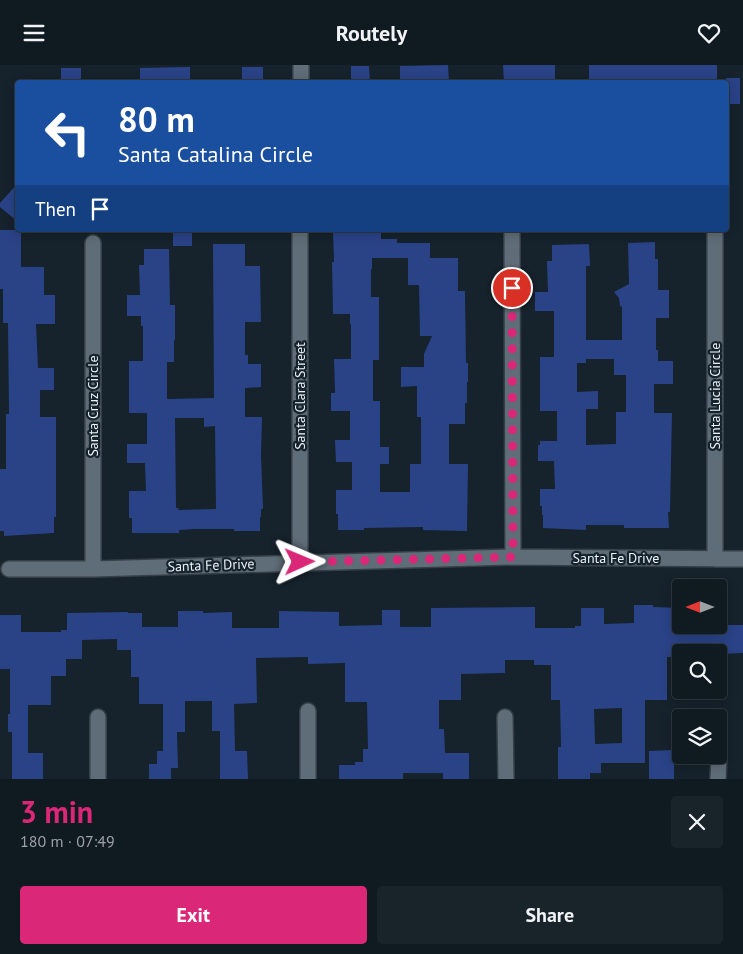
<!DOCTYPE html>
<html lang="en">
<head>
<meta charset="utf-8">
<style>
  :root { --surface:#101a21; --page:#19232a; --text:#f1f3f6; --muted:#9ca1a5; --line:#30383f; --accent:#db2777 }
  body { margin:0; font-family:"PT Sans",sans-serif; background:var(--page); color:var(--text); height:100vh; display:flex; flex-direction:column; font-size:19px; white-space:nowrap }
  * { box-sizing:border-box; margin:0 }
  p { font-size:16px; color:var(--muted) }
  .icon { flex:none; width:28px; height:28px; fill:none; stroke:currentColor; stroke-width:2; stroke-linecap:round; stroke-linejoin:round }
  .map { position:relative; height:714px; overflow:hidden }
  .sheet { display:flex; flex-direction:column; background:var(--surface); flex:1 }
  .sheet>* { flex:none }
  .hud { position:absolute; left:15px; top:15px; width:714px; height:152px; border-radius:5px; box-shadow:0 2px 12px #0003,0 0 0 1px var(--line); background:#1a4fa0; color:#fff; overflow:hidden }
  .needle { width:32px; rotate:270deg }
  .tools { position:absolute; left:672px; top:514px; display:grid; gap:10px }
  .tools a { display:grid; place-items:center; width:55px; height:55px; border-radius:5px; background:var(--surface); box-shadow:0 2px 12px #0003,0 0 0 1px var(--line); font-size:25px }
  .pin { position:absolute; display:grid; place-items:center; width:42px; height:42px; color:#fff; margin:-21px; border:2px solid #fff; border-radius:50%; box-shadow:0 1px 5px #0007 }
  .me { position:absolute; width:55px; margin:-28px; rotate:89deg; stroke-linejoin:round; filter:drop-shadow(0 0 4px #0008) }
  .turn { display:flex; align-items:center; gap:18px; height:105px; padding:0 20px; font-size:22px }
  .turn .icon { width:65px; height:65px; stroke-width:2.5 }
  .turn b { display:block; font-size:35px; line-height:42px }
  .then { display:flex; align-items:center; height:48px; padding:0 20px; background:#0003; gap:10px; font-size:19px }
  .round { display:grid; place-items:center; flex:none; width:52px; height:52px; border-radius:5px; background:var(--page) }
  .summary { display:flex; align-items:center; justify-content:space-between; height:85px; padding:0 20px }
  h1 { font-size:30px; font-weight:600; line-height:38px; color:var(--accent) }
  .button { display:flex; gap:10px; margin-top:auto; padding:10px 20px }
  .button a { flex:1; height:58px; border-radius:5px; background:var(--accent); color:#fff; font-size:20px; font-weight:600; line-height:58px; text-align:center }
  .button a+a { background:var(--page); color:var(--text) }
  header { display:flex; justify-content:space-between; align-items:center; height:65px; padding:0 20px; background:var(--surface); font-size:22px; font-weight:600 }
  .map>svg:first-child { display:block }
  .building { fill:#2a4387; fill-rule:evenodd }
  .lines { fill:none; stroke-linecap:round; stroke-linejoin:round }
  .minor-casing { stroke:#363f46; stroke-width:18 }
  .minor { stroke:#5f6d78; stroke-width:15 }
  .route { stroke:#db2777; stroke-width:9; stroke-dasharray:0 16.2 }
  .labels { text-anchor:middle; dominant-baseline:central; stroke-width:4.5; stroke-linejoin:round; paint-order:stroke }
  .street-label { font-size:14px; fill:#eaf2f8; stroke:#16222c }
</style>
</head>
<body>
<header><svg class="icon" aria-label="menu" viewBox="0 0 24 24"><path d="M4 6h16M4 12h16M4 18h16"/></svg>Routely<svg class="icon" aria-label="heart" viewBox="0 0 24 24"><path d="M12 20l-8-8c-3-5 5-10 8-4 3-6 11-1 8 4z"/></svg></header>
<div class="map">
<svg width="743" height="714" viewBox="0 0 743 714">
  <rect width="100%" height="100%" fill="#16222c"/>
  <!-- building -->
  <path class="building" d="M 448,0 L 449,18 L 400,18 L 400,1 Z
    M 503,0 L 555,0 L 555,18 L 504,18 Z
    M 589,0 L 717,0 L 717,18 L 589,18 Z
    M 351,1 L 369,1 L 370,18 L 351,18 Z
    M 190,2 L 190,18 L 140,18 L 140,3 Z
    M 242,2 L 263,2 L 263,18 L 242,18 Z
    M 61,3 L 81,3 L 81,18 L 61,18 Z
    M 726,13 L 740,13 L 740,39 L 726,39 Z
    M 18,118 L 18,157 L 0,142 L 0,138 Z
    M 0,165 L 21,165 L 21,202 L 44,202 L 44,230 L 55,230 L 55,259 L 36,259 L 38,303 L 54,303 L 54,325 L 40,325 L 40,352 L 56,352 L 56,452 L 54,452 L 54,468 L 4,471 L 4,466 L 0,466 L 0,404 L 6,404 L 6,349 L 9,349 L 8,258 L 3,258 L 3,224 L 0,224 Z
    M 173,165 L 192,165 L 192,181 L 173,181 Z
    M 333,165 L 381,165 L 381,174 L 397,174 L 397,178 L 430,178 L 430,193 L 458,193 L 458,226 L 465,226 L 466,298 L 468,298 L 468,317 L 467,317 L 467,338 L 465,338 L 465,359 L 449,359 L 449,399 L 468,399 L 467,466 L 423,465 L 423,462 L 364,463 L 364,465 L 338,465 L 338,449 L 336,449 L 336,425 L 352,425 L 352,397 L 336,397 L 335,375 L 350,375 L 350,346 L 331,346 L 331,328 L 335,328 L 334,294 L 351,294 L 351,259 L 350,259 L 350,249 L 333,249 L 332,197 L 334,197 ZM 372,193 L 408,193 L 408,220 L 418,220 L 419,221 L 420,271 L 432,271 L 424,289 L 424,302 L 401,302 L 401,322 L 417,321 L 417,352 L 421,352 L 421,399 L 410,399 L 410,427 L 380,427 L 380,399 L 389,399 L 389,382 L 380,382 L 380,336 L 373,336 L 373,295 L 379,295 L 379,232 L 371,232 L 371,204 L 372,204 Z
    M 655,177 L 655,194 L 658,194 L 658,225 L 669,225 L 669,253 L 656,253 L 656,285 L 658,285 L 658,296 L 673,296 L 673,319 L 654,319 L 654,348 L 672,348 L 670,447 L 668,447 L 669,463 L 624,463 L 624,460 L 586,460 L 586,465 L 543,463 L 543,450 L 542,450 L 542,441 L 540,441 L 540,424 L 555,424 L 554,396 L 538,396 L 538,380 L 540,380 L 540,376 L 557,376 L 557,346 L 540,346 L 540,292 L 554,292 L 554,246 L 535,246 L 535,227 L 548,227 L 547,196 L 552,196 L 552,180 L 589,179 L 590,201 L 586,201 L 586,275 L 622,275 L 622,242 L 620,241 L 619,233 L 614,227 L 629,219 L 628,178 ZM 586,294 L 614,294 L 614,310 L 626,310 L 626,347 L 616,347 L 616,379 L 586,380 L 586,344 L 598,344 L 598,326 L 577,327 L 577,298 L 586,298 Z
    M 213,179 L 245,179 L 245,201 L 260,201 L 261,257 L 245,257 L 245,290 L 248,290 L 248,299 L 261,299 L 261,322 L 245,323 L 245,352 L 262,352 L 261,390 L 263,444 L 261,444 L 261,452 L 260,452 L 260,466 L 234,466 L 234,464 L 195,464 L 179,465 L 179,468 L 132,468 L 132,453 L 129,453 L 129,426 L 146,426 L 145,398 L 127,398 L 127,379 L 147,379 L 147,348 L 129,348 L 129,296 L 143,296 L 143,261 L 141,261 L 141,251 L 127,251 L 127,230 L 140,230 L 139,200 L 144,200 L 144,184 L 169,184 L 170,240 L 175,240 L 175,275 L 174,275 L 174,297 L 167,297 L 167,334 L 214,333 ZM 175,353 L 204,353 L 204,362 L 215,361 L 216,444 L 178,445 L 179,443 L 176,443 Z
    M 634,540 L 653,540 L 653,542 L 681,543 L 681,560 L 743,560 L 743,588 L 719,589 L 719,588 L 682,587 L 681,588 L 681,592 L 667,592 L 667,635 L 645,635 L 645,698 L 601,698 L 601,708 L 590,708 L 590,714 L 558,714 L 558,682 L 561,682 L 560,635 L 551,635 L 551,600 L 534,600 L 534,595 L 505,595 L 505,608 L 461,609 L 461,635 L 439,635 L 439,664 L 444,664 L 445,688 L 469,688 L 469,714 L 443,714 L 443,708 L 403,708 L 403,714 L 339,714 L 339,700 L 355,700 L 355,697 L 363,697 L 363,684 L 368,684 L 367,637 L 345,637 L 345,598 L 308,599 L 308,592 L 256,593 L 257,638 L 234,639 L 235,686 L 247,686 L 248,714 L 220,714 L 220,666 L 212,666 L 212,636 L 185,636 L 185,667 L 177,667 L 178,703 L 171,703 L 171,714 L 149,714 L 149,699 L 157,699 L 157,686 L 163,686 L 163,639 L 139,639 L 139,612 L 131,612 L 131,585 L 117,585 L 117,574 L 82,575 L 82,594 L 66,594 L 66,611 L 51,611 L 51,640 L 28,640 L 28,688 L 43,688 L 43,714 L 12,714 L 12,667 L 8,667 L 8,649 L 10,649 L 10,604 L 0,604 L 0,550 L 21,550 L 21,567 L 61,567 L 61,565 L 67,565 L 67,548 L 128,547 L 128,548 L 142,548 L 142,562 L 178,562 L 178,546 L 203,546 L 203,548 L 232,547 L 232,563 L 279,563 L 279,546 L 339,547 L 339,561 L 382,560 L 382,545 L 400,545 L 400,562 L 431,562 L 431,543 L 535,542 L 535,563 L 575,563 L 575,561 L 581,561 L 581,543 L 604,543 L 604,559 L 634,558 ZM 622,643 L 622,678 L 595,679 L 594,644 Z
    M 674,685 L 674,714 L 649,714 L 649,686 Z"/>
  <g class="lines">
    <!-- minor casing -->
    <g class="minor-casing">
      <path id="minor" d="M 301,18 L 301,0
        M 512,165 L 513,492
        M 93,178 L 93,504
        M 715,494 L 715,168
        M 300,497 L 300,165
        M 9,504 L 93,504 L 513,492 L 743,494
        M 98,652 L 98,714
        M 505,652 L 506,714
        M 719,656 L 719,654
        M 308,714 L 308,646
        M 718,714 L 719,690"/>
    </g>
    <!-- minor -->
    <use href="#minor" class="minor"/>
  </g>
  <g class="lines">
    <!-- route -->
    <path class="route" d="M 300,497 L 513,492 L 512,223"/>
  </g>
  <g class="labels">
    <!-- street labels -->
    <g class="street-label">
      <text transform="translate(300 331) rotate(-90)">Santa Clara Street</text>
      <text transform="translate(715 331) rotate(-90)">Santa Lucia Circle</text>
      <text transform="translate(93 341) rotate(-90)">Santa Cruz Circle</text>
      <text x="616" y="493">Santa Fe Drive</text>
      <text transform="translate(211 500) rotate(-2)">Santa Fe Drive</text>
    </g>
  </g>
</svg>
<div class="tools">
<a><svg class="needle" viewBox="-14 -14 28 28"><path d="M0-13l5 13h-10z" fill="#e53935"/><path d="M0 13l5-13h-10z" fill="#9ca1a5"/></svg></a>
<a><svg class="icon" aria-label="search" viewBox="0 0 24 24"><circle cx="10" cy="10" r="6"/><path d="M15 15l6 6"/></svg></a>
<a><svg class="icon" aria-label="layers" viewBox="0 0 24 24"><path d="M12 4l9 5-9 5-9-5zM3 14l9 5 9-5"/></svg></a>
</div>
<div class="pin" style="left:512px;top:223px;background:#d93025"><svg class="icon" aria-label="arrive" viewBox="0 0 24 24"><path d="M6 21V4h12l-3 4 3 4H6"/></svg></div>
<svg class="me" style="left:300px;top:497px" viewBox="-20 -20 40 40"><path d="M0-17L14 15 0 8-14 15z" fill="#db2777" stroke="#fff" stroke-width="4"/></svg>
<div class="hud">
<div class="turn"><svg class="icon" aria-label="left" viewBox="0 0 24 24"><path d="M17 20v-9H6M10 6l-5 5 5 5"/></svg><div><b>80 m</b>Santa Catalina Circle</div></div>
<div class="then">Then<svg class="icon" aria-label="arrive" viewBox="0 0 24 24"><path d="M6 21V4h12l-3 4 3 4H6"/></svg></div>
</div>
</div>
<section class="sheet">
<div class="summary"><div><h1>3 min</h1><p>180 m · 07:49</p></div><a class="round"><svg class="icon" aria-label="close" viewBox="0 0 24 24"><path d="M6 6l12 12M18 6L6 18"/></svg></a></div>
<div class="button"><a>Exit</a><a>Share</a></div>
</section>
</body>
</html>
